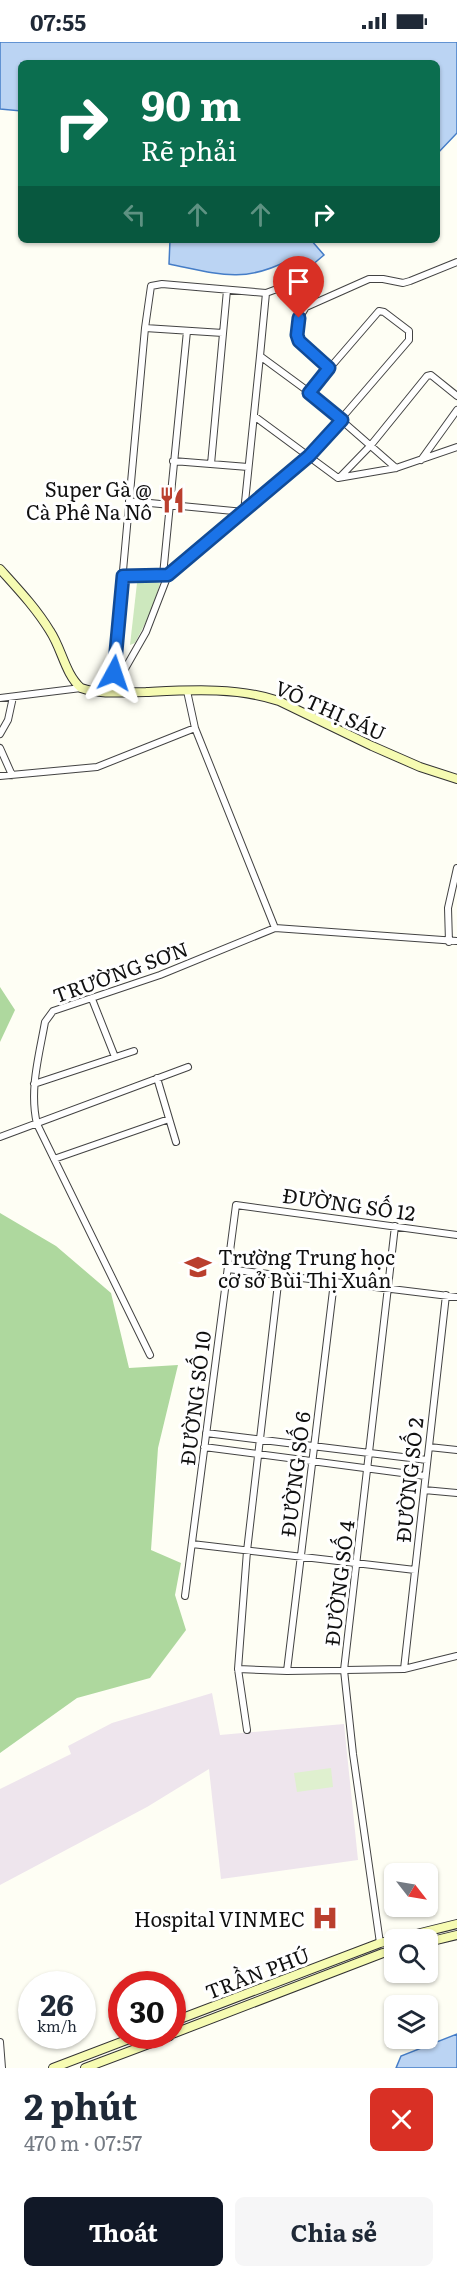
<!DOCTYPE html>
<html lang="vi">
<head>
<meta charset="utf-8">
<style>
  :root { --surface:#fff; --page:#f6f6f7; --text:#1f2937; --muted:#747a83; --accent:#111827 }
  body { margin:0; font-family:Literata,serif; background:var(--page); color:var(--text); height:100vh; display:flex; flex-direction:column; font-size:22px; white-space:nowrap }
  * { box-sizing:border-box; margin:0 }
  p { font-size:20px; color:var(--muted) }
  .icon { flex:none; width:33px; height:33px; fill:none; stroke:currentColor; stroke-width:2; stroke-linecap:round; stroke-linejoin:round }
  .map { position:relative; height:2026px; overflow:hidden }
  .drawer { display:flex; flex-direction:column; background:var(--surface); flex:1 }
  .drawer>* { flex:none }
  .guide { position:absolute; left:18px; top:18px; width:422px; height:183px; border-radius:9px; box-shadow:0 2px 4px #0004; background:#0b6e4f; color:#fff; overflow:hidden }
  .needle { width:39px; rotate:121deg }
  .fabs { position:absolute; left:384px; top:1821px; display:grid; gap:12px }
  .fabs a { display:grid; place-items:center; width:54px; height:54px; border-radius:9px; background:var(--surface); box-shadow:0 2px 4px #0004; font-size:30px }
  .speed { position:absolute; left:18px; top:1929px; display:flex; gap:12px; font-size:30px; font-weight:700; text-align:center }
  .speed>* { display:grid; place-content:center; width:78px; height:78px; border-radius:50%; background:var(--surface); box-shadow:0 2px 4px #0004; line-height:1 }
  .speed small { font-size:15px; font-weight:400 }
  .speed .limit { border:9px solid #d22; background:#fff; color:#111 }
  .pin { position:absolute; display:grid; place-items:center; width:51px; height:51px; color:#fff; margin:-62px -26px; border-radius:50% 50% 50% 0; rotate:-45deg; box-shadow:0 0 6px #0007 }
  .pin .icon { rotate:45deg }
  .me { position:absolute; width:66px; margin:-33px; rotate:5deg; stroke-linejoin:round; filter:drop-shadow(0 0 4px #0008) }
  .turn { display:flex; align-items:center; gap:21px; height:126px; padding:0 24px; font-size:27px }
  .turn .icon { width:78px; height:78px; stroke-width:2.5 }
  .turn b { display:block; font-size:42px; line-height:51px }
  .lanes { display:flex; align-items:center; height:57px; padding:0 24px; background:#0003; justify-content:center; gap:30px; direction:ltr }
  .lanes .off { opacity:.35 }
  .round { display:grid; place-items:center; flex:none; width:63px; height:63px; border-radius:9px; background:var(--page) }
  .summary { display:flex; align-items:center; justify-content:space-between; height:102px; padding:0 24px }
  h1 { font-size:36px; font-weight:700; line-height:45px }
  .primary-button { display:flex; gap:12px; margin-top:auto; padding:12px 24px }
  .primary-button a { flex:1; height:69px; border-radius:9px; background:var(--accent); color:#fff; font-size:24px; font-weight:700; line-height:69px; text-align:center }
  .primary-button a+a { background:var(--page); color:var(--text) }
  .status { display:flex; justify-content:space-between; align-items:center; height:42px; padding:0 30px; background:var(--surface); direction:ltr }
  .status svg { height:16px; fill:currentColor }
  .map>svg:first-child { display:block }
  .industrial { fill:#eee5ed }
  .green { fill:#cde8be }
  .forest { fill:#aed89e }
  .pitch { fill:#dff0cf }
  .water { fill:#bbd4f3; stroke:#457dc7; stroke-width:1.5 }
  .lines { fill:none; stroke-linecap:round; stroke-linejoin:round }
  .minor-casing { stroke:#434343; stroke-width:8 }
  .secondary-casing { stroke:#323232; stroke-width:10 }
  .minor { stroke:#fff; stroke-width:6 }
  .secondary { stroke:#f6fbb2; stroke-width:8 }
  .route-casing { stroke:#114b97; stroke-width:15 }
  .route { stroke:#1a73e8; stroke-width:10 }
  .labels { text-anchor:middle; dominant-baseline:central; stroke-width:6; stroke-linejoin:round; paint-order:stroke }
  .poi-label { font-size:20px; fill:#101010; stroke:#fff; text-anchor:end }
  .street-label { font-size:20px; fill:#101010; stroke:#fff }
</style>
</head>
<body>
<div class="status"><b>07:55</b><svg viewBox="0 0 49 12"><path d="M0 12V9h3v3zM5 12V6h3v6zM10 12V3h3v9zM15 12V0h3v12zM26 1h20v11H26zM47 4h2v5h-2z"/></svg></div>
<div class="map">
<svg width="457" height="2026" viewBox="0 0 457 2026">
  <rect width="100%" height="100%" fill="#fefef4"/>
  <!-- industrial -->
  <path class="industrial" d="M 212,1651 L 220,1693 L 344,1682 L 358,1818 L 221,1837 L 209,1727 L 147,1765 L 0,1843 L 0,1747 L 71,1712 L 68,1704 L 112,1681 Z"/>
  <!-- green -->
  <path class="green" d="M 149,538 L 160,541 L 153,566 L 135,601 L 130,603 L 137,541 Z"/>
  <!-- forest -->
  <path class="forest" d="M 0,945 L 15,968 L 0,1000 Z
    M 0,1171 L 56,1204 L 111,1251 L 129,1326 L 178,1323 L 158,1406 L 151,1508 L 181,1521 L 175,1553 L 186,1588 L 150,1636 L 77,1656 L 0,1711 Z"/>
  <!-- pitch -->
  <path class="pitch" d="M 331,1726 L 333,1745 L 297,1750 L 294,1731 Z"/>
  <!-- water -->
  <path class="water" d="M 0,0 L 457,0 L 457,91 L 437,112 L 436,21 L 21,21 L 21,69 L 0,67 Z
    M 170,198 L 311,198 L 324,213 L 299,234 L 289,218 C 243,242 218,232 169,222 Z
    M 457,1992 L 457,2026 L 396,2026 L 401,2014 Z"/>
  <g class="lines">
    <!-- minor casing -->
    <g class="minor-casing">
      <path id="minor" d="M 266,251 L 296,240
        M 145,286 L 223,291
        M 329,326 L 302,303 L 297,293 L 299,276 L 306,265 L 369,237 L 383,237 L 403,241 L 410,239 L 457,220
        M 254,374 L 338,436 L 396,426 L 457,405
        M 421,418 L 457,368
        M 173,419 L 248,425
        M 211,422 L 227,248
        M 340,435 L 371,403 L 427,334 L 431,333 L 457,354
        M 129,459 L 244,470 L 260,314
        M 163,533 L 187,289
        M 123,534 L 164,533
        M 187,649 L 195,686
        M 112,650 L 145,286 L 151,244 L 162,242 L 266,251 L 260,314 L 309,350 L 396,426
        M 122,650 L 122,632 L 146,590 L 168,533 L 309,414 L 409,298 L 409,289 L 384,270 L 379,269 L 309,350
        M 0,656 L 81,646
        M 0,692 L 8,678 L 13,655
        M 0,706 L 12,733
        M 0,734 L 97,725 L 195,686 L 275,886
        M 449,900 L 448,866 L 457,826
        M 92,957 L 115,1015
        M 157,1036 L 176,1100
        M 34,1042 L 134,1009
        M 0,1095 L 188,1025
        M 54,1117 L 169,1077
        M 228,1227 L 457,1255
        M 150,1313 L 37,1082 C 29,1048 39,1014 45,980 L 53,969 L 160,933 L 275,886 L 457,899
        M 206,1391 L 427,1418
        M 204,1405 L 425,1434
        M 429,1405 L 457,1408
        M 424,1448 L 457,1451
        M 192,1502 L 415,1528
        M 185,1554 L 236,1163 L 457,1193
        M 238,1627 L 287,1629 L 404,1627 L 457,1614
        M 404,1627 L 446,1253
        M 287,1629 L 334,1240
        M 247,1688 L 238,1627 L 247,1509 L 279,1233
        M 380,1901 L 353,1712 L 344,1628 L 395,1184
        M 0,2000 L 2,2026"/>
    </g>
    <!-- secondary casing -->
    <g class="secondary-casing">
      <path id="secondary" d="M 0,527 C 18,547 36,566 50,589 C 62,607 65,632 81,646 C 101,653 125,650 146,650 C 190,648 237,645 279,659 L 372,704 L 420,725 L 457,737
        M 428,1900 L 457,1893
        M 172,1980 L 380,1901 L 457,1882
        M 172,1992 L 383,1911 L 394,1908
        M 53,2026 L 137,1994
        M 85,2026 L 170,1994"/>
    </g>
    <!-- minor -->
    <use href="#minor" class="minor"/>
    <!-- secondary -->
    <use href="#secondary" class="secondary"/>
  </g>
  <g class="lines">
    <!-- route casing -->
    <g class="route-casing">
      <path id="route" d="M 114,631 L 123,534 L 168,533 L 309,414 L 342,378 L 309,351 L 329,326 L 299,299 L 297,293 L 299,276"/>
    </g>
    <!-- route -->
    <use href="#route" class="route"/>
  </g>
  <!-- icons -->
  <defs>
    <g id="restaurant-bare" transform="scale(2.07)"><path d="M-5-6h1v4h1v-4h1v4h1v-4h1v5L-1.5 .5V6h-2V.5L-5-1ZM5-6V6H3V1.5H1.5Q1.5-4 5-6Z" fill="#ba3f2e" stroke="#fff" stroke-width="2.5" paint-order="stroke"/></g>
    <g id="school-bare" transform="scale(2.07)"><path d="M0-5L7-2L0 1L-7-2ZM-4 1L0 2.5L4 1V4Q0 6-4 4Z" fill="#ba3f2e" stroke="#fff" stroke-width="2.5" paint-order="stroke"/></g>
    <g id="hospital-bare" transform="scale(2.07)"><path d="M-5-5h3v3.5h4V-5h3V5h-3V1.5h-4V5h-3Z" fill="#ba3f2e" stroke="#fff" stroke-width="2.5" paint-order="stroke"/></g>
  </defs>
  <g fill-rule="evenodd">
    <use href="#restaurant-bare" x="172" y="458"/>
    <use href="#school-bare" x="198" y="1225"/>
    <use href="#hospital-bare" x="325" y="1876"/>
  </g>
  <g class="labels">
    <!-- poi labels -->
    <g class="poi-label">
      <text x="152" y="446">Super Gà @<tspan x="152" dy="23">Cà Phê Na Nô</tspan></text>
      <text x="218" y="1214" text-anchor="start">Trường Trung học<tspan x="218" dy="23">cơ sở Bùi Thị Xuân</tspan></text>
      <text x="305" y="1876">Hospital VINMEC</text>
    </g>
    <!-- street labels -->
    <g class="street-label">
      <text transform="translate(331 667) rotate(24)">VÕ THỊ SÁU</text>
      <text transform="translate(120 929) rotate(-20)">TRƯỜNG SƠN</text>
      <text transform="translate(349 1161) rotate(8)">ĐƯỜNG SỐ 12</text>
      <text transform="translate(194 1356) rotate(-83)">ĐƯỜNG SỐ 10</text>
      <text transform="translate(294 1432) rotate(-83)">ĐƯỜNG SỐ 6</text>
      <text transform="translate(408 1438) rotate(-84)">ĐƯỜNG SỐ 2</text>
      <text transform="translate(338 1541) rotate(-83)">ĐƯỜNG SỐ 4</text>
      <text transform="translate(257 1930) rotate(-21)">TRẦN PHÚ</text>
    </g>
  </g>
</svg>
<div class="fabs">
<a><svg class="needle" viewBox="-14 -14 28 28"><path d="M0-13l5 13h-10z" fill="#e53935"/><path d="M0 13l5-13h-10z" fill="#747a83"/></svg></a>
<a><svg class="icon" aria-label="search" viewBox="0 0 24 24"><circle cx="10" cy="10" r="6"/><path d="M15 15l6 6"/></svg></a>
<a><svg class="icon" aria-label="layers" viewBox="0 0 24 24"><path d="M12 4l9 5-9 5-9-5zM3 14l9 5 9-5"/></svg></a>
</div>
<div class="speed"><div>26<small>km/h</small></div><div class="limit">30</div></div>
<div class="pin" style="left:299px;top:276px;background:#d93025"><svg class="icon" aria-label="arrive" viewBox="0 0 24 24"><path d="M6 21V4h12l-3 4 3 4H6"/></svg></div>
<svg class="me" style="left:114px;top:631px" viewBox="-20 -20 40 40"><path d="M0-17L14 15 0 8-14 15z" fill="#1a73e8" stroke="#fff" stroke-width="4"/></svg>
<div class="guide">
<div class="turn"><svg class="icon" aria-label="right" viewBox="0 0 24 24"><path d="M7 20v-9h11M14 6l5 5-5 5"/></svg><div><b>90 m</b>Rẽ phải</div></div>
<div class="lanes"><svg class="icon off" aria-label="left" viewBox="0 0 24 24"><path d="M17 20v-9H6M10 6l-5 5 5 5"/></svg><svg class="icon off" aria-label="ahead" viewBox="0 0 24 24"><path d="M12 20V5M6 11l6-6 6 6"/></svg><svg class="icon off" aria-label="ahead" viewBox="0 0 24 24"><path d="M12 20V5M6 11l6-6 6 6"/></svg><svg class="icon" aria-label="right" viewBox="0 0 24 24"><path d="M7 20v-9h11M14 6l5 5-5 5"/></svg></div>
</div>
</div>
<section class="drawer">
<div class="summary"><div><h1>2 phút</h1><p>470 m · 07:57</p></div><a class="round" style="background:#d93025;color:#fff"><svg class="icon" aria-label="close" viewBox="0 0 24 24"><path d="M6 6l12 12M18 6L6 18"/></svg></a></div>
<div class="primary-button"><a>Thoát</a><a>Chia sẻ</a></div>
</section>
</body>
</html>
